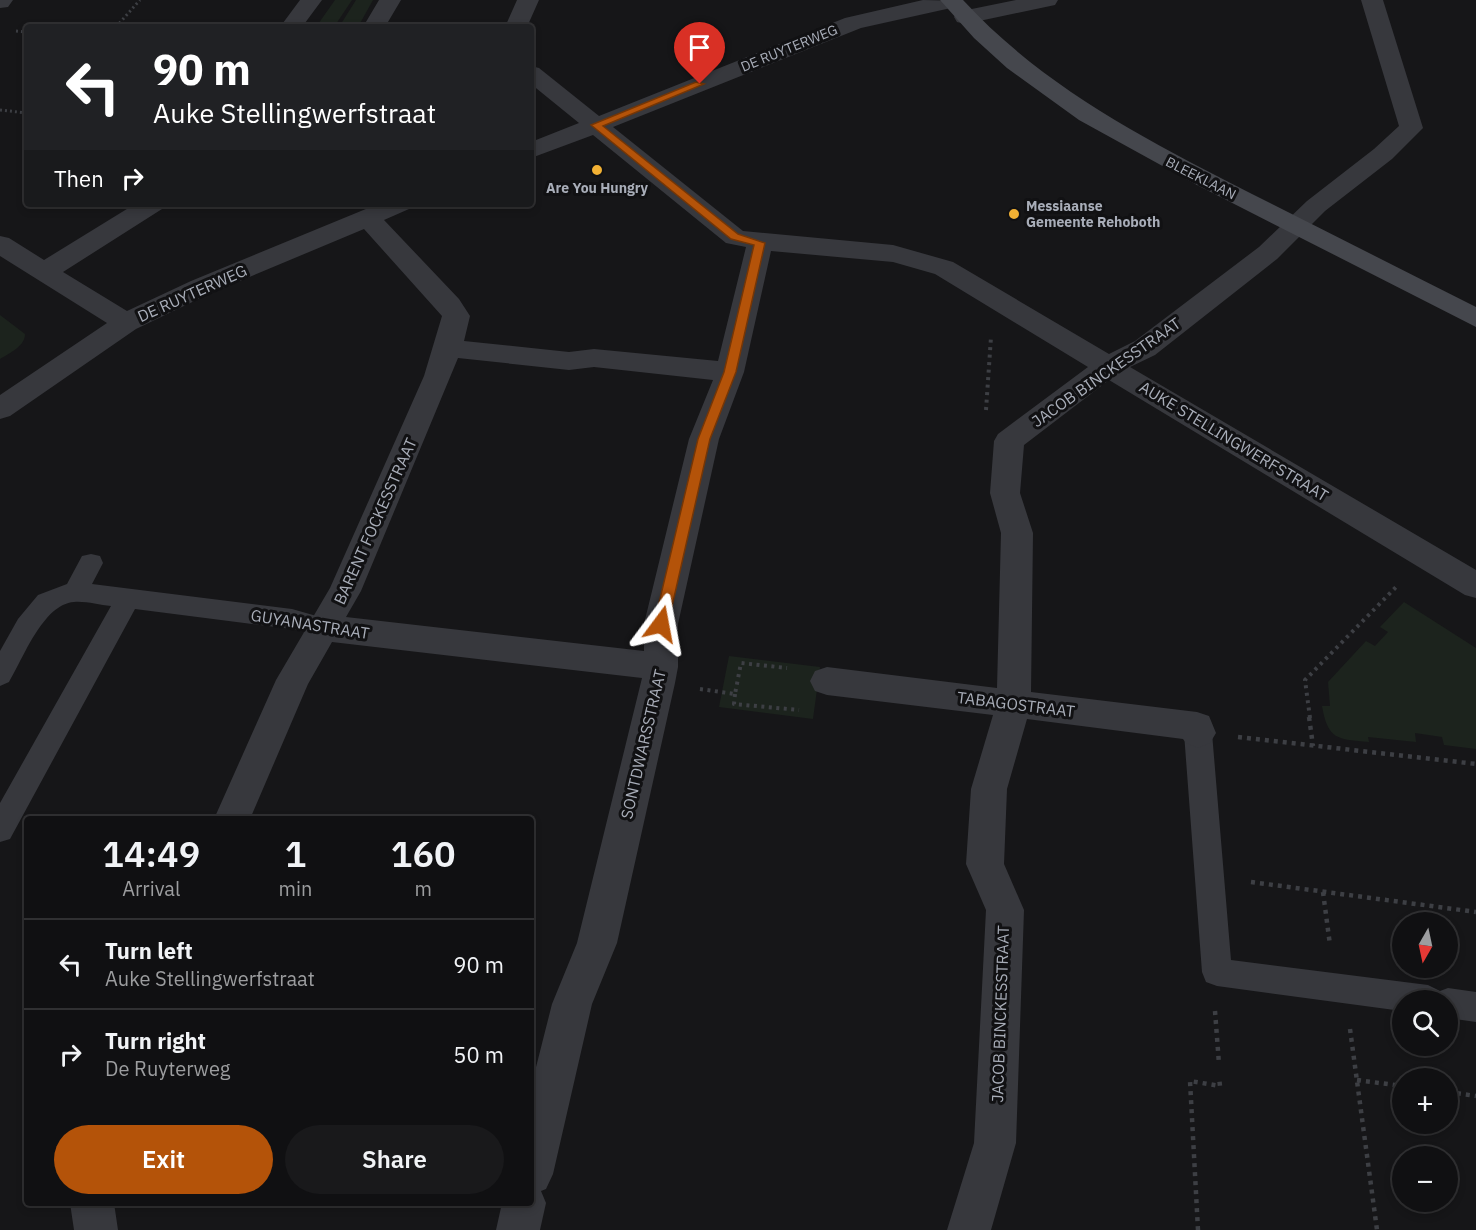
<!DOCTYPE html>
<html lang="en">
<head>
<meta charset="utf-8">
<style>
  :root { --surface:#101012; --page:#19191b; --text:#f1f3f6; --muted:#9c9d9f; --line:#303032; --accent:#b45309 }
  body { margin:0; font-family:"IBM Plex Sans",sans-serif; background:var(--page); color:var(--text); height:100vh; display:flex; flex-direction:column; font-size:22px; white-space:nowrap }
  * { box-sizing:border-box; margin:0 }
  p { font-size:20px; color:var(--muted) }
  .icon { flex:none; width:33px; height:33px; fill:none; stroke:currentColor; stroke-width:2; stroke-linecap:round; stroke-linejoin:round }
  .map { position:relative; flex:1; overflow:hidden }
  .drawer { position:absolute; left:24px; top:816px; width:510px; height:390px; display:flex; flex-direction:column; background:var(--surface); border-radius:6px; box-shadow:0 3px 9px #0003,0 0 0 2px var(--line) }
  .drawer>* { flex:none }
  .guide { position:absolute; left:24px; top:24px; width:510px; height:183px; border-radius:6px; box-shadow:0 3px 9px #0003,0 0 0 2px var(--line); background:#202124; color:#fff; overflow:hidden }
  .needle { width:39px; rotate:189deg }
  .buttons { position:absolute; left:1392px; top:912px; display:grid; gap:12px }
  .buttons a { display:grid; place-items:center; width:66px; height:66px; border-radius:50%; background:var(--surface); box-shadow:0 3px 9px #0003,0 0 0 2px var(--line); font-size:30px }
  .pin { position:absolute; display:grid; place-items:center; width:51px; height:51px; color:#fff; margin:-62px -26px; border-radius:50% 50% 50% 0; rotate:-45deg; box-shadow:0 0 6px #0007 }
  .pin .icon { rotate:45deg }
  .me { position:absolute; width:66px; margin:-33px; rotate:13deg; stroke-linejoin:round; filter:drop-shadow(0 0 4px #0008) }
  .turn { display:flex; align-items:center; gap:21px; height:126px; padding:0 30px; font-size:27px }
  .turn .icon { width:78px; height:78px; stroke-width:2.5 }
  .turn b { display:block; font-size:42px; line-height:51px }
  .then { display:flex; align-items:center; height:57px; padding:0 30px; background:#0003; gap:12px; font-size:22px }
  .eta { display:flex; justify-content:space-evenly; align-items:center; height:102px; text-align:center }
  .eta b { font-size:36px; font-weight:600; line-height:42px }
  .primary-button { display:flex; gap:12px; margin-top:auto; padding:12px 30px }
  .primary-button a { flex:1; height:69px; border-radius:36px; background:var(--accent); color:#fff; font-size:24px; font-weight:600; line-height:69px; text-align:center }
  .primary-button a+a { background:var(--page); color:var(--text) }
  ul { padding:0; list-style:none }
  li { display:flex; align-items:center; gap:18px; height:90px; padding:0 30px; border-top:2px solid var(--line) }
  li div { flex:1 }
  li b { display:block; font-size:22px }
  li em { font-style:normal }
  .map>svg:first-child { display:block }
  .green { fill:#1c231d }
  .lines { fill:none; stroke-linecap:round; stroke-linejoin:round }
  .path-far2 { stroke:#3d3f44; stroke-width:3; stroke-dasharray:2 3; stroke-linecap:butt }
  .path-far1 { stroke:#3d3f44; stroke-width:4; stroke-dasharray:3 4.5; stroke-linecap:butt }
  .path { stroke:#3d3f44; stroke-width:4.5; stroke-dasharray:4 5; stroke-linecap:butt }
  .lane { fill:#37383d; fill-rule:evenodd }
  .street { fill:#37383d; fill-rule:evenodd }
  .secondary { fill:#45474d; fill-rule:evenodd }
  .route { fill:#b45309; stroke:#753606; stroke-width:1.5 }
  .poi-dot { fill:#f2b134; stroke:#111113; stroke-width:2 }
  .labels { text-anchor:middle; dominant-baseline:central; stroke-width:6; stroke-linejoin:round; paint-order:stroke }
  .far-street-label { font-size:14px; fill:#a8adb8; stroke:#111113 }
  .far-poi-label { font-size:14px; font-weight:bold; fill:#a8adb8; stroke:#111113 }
  .street-label { font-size:16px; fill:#a8adb8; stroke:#111113 }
</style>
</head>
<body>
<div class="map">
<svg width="1476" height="1230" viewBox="0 0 1476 1230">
  <rect width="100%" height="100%" fill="#161618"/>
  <!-- green -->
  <path class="green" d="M 335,0 L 352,0 L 334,27 L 316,27 Z
    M 356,0 L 373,0 L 358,27 L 339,27 Z
    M 0,315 L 25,334 C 25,346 10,353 0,359 Z
    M 1404,602 L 1476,648 L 1476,749 L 1444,745 L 1442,737 L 1415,733 L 1416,742 L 1368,737 L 1369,742 C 1337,739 1328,740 1322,706 L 1330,706 L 1328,682 L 1366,641 L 1375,646 L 1388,632 L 1380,627 Z
    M 729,656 L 820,667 L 813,719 L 719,707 Z"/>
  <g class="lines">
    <!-- path-far2 -->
    <path class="path-far2" d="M 116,27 L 140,0
      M 16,31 L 27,32
      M 0,110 L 27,113"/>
    <!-- path-far1 -->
    <path class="path-far1" d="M 986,410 L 991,337
      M 700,689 L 735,694 L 741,663 L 787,668
      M 735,694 L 734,704 L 799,710
      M 1310,718 L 1305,680 L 1398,585"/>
    <!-- path -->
    <path class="path" d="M 1309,717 L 1313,746
      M 1238,737 L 1476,764
      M 1251,882 L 1476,912
      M 1323,892 L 1330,945
      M 1215,1011 L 1219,1064
      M 1350,1029 L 1377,1230
      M 1357,1080 L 1402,1086
      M 1448,1092 L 1476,1096
      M 1198,1230 L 1190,1081 L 1220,1086 L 1219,1077"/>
    <!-- lane -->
    <path class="lane" d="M 91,554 L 100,556 L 103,563 L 92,584 L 292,609 L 334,621 L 338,628 L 334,635 L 325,638 L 292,629 L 135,609 L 10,839 L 0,842 L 0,803 L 111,606 C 99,605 86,601 74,602 C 43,604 23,659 9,682 L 0,686 L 0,651 L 18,619 L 38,595 L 67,584 L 82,556 Z
      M 1198,722 L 1208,725 L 1212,733 L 1231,960 L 1428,985 L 1440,991 L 1448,988 L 1476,992 L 1476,1022 L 1448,1018 L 1448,1000 L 1402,1000 L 1402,1011 L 1217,986 L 1206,982 L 1202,972 L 1184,733 L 1188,725 Z"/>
    <!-- street -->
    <path class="street" d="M 0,0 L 13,0 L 8,7 L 0,8 Z
      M 300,0 L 322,0 L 302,27 L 280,27 Z
      M 379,0 L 401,0 L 385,27 L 363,27 Z
      M 517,0 L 539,0 L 527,27 L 505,27 Z
      M 923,0 L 963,1 L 960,6 L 861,28 L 613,127 L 743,231 L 893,245 L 953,262 L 1109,354 L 1135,341 L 1259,247 L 1307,201 L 1374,149 L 1399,126 L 1361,0 L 1383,0 L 1423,128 L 1392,159 L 1325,211 L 1277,259 L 1155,355 L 1130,367 L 1476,570 L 1476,598 L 1465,595 L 1109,380 L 1024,445 L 1020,493 L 1033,533 L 1031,692 L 1197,712 L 1209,716 L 1216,733 L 1210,743 L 1198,748 L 1186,743 L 1183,739 L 1027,719 L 1007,789 L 1004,864 L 1024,910 L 1016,1143 L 991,1230 L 947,1230 L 974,1143 L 986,910 L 966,864 L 971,789 L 993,715 L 827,695 L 815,691 L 810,681 L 815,671 L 827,667 L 997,688 L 1001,533 L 990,493 L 994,441 L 998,434 L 1088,367 L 935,274 L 893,262 L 771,251 L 744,372 L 719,439 L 678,624 L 678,667 L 675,683 L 617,943 L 592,1004 L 553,1174 L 546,1189 L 541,1191 L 546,1203 L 540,1230 L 496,1230 L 502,1203 L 531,1203 L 531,1087 L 552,1004 L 577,943 L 642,678 L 332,642 L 308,684 L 250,819 L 214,819 L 276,680 L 330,588 L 424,376 L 442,316 L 364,229 L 211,293 L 136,329 L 10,416 L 0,419 L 0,395 L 107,323 L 0,256 L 0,236 L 9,238 L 44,260 L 135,204 L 166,204 L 162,209 L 63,272 L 127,311 L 191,281 L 378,204 L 413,204 L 409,209 L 384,220 L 459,299 L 470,316 L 464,341 L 569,352 L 594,349 L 718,361 L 746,247 L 726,243 L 593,135 L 531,158 L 531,142 L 579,123 L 531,84 L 531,66 L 539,68 L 599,116 L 845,18 ZM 458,358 L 569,370 L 594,367 L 713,380 L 689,439 L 644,624 L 644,651 L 346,617 L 361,591 Z
      M 1016,0 L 1058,0 L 1055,5 L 965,24 L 957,22 L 954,17 L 957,12 Z
      M 70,1203 L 114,1203 L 118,1230 L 74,1230 Z"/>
    <!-- secondary -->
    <path class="secondary" d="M 940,0 L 963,0 C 1044,88 1147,140 1252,194 C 1327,232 1401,269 1476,307 L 1476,327 L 1197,185 L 1079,120 L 1007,68 L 974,38 Z"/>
  </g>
  <!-- route -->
  <path class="route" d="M 696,82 L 704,84 L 603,126 L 738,234 L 765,243 L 736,372 L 710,439 L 668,624 L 661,630 L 654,624 L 698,439 L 724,372 L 754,245 L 731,239 L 591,125 Z"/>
  <!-- markers -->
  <g class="poi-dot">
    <circle cx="597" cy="170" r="6"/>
    <circle cx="1014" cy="214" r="6"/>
  </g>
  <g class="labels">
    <!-- far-street labels -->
    <g class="far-street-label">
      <text transform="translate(789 48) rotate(-22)">DE RUYTERWEG</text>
      <text transform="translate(1201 178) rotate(27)">BLEEKLAAN</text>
    </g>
    <!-- far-poi labels -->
    <g class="far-poi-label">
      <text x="597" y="188">Are You Hungry</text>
      <text x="1026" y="206" text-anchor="start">Messiaanse<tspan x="1026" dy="16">Gemeente Rehoboth</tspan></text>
    </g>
    <!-- street labels -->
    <g class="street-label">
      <text transform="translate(192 293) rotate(-24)">DE RUYTERWEG</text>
      <text transform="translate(1106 372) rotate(-35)">JACOB BINCKESSTRAAT</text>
      <text transform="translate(1234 441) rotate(31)">AUKE STELLINGWERFSTRAAT</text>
      <text transform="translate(375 521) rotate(-66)">BARENT FOCKESSTRAAT</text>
      <text transform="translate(310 624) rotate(9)">GUYANASTRAAT</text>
      <text transform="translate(1016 704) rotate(7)">TABAGOSTRAAT</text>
      <text transform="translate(643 744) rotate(-77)">SONTDWARSSTRAAT</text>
      <text transform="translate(1000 1014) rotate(-88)">JACOB BINCKESSTRAAT</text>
    </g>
  </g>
</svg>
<div class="buttons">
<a><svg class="needle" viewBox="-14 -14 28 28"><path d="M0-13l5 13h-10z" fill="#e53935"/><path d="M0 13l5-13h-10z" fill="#9c9d9f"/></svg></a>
<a><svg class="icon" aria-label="search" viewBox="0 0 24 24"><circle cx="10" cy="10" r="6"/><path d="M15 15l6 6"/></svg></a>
<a>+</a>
<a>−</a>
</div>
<div class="pin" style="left:700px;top:84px;background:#d93025"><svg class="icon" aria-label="arrive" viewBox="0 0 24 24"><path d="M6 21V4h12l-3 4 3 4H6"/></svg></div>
<svg class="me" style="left:661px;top:624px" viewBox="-20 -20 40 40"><path d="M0-17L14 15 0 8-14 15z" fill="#b45309" stroke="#fff" stroke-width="4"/></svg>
<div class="guide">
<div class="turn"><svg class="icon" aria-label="left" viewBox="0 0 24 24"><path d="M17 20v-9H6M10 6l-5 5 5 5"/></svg><div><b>90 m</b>Auke Stellingwerfstraat</div></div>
<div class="then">Then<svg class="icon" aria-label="right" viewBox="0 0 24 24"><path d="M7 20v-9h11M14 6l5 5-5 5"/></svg></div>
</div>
<section class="drawer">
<div class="eta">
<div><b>14:49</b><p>Arrival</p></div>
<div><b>1</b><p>min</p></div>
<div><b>160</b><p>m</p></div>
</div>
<ul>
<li><svg class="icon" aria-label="left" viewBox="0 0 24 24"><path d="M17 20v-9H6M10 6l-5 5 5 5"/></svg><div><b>Turn left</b><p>Auke Stellingwerfstraat</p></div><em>90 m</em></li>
<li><svg class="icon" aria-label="right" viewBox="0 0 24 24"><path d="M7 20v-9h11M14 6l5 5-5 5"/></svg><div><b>Turn right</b><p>De Ruyterweg</p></div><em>50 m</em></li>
</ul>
<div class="primary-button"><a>Exit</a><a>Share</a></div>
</section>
</div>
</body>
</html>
